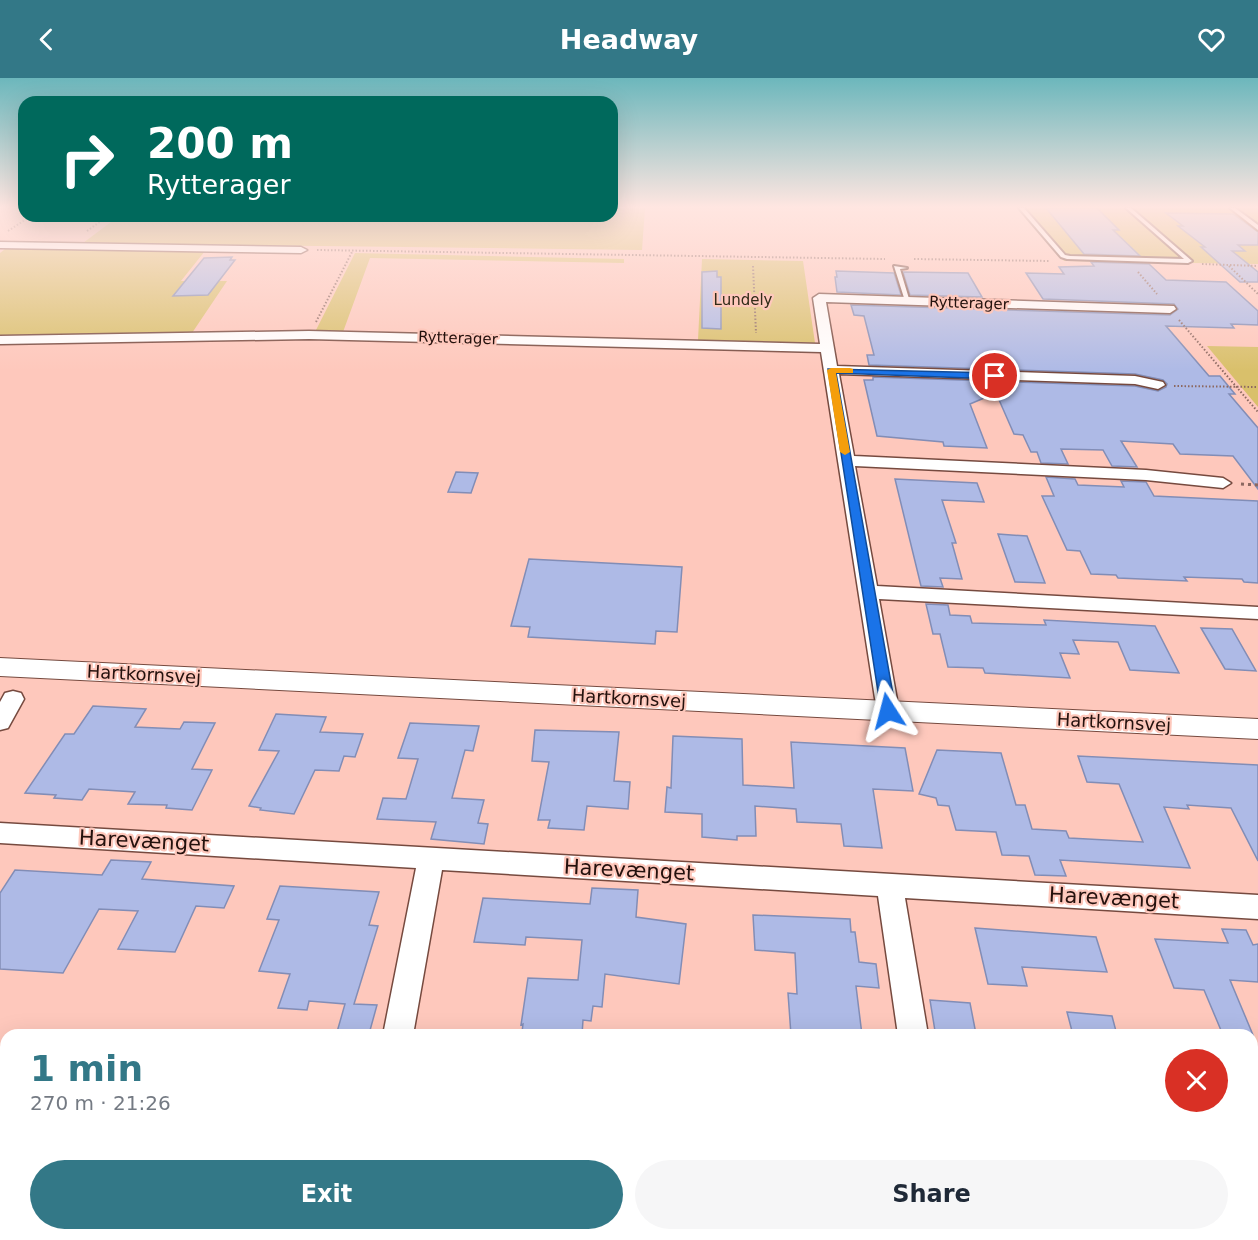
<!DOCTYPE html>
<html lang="en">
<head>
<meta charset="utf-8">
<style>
  :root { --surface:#fff; --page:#f6f6f7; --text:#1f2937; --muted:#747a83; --accent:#337887 }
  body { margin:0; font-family:"DejaVu Sans",sans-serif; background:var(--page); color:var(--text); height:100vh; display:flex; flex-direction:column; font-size:22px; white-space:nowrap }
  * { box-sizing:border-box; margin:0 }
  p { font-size:20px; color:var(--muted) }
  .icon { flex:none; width:33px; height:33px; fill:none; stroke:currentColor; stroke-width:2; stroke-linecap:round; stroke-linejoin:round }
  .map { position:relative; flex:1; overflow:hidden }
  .side { position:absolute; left:0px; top:951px; width:1258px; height:212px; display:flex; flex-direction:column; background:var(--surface); border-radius:18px 18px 0 0; box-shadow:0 6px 24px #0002 }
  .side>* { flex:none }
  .hud { position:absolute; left:18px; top:18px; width:600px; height:126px; border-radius:18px; box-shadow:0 6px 24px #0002; background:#00695c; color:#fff; overflow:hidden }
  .pin { position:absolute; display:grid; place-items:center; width:51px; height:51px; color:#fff; margin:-26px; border:3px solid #fff; border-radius:50%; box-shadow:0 2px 6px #0007 }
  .me { position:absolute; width:66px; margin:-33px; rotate:351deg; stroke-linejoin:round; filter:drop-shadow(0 0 4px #0008) }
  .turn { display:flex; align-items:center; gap:21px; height:126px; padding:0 30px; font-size:27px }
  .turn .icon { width:78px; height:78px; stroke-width:2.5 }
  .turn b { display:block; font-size:42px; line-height:51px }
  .round { display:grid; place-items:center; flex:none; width:63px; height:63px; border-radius:32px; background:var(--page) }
  .summary { display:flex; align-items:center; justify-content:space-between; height:102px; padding:0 30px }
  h1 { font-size:36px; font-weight:600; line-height:45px; color:var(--accent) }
  .cta { display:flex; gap:12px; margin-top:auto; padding:12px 30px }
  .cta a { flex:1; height:69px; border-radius:36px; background:var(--accent); color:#fff; font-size:24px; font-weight:600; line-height:69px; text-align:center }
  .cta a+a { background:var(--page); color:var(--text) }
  header { display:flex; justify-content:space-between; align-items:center; height:78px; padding:0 30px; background:var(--accent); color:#fff; font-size:27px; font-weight:600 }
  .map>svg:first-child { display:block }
  .green { fill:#d9c06b }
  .building { fill:#aebae6; stroke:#828db6; stroke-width:1.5 }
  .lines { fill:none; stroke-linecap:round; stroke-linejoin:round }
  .service-casing { stroke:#764a3f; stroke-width:4 }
  .minor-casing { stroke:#764a3f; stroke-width:3 }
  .tertiary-casing { stroke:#764a3f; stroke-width:2 }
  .path-far1 { stroke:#8c6860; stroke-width:2; stroke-dasharray:1.5 2; stroke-linecap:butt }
  .path { stroke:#8c6860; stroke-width:3; stroke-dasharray:3 4; stroke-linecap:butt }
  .service { fill:#fff; fill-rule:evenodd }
  .minor { fill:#fff; fill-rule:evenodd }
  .tertiary { fill:#fff; fill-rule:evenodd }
  .route { fill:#1a73e8; stroke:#114b97; stroke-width:1.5 }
  .slow { fill:#f59e0b }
  .labels { text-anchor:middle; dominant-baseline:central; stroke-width:4.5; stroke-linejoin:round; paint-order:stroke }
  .far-park-label { font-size:15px; fill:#312b18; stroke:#fec8bc }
  .far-street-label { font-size:15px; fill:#24110d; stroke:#fec8bc }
  .street-label { font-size:18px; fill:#24110d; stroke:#fec8bc }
  .near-street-label { font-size:21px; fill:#24110d; stroke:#fec8bc }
</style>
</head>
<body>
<header><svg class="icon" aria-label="back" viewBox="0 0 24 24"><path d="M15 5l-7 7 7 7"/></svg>Headway<svg class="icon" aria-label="heart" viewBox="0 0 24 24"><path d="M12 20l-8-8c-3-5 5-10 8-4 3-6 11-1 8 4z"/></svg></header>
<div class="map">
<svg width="1258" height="1162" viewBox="0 0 1258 1162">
  <rect width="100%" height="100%" fill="#fec8bc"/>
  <!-- green -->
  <path class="green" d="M 612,130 L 645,130 L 642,172 L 83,165 L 119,138 L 612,138 Z
    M 1018,130 L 1258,130 L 1258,186 L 1064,183 Z
    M 9,168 L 205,173 L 181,203 L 227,203 L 192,255 L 0,258 L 0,175 Z
    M 355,175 L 624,181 L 624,185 L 370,180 L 343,254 L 315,254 Z
    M 702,181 L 803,183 L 815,265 L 698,262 Z
    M 1207,268 L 1258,269 L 1258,329 Z"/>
  <!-- building -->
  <path class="building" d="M 1046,130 L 1097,130 L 1119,152 L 1113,152 L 1140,178 L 1084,176 Z
    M 1166,135 L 1233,136 L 1258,154 L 1258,167 L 1238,167 L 1245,173 L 1232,173 L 1258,194 L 1258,204 L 1240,204 L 1201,169 L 1205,169 L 1178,148 L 1183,148 Z
    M 232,179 L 230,182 L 235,182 L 208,217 L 173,218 L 204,180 Z
    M 1091,184 L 1149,186 L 1166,202 L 1226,204 L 1258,233 L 1258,247 L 1231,246 L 1234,250 L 1166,248 L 1209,298 L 1220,298 L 1235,316 L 1229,316 L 1258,350 L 1258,411 L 1233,378 L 1180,376 L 1173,366 L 1121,363 L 1137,389 L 1112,388 L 1103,372 L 1061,371 L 1068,386 L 1041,385 L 1037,374 L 1031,374 L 1023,357 L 1014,356 L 996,315 L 970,326 L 987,370 L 944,368 L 943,364 L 877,358 L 864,302 L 873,302 L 873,299 L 1135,308 L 1158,313 L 1166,309 L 1167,306 L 1163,302 L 1135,296 L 869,287 L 867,277 L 874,277 L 864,238 L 854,237 L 851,227 L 1170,237 L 1178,231 L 1174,226 L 1043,221 L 1026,195 L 1064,196 L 1059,189 L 1094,188 Z
    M 717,193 L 717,199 L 721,199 L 721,251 L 702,250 L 702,194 Z
    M 836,193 L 894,195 L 901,217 L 837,214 L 835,199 L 837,199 Z
    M 903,194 L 968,195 L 982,219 L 910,217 Z
    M 456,394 L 478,395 L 471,415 L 448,414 Z
    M 1046,399 L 1075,401 L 1078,407 L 1124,409 L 1121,403 L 1146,404 L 1154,418 L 1258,423 L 1258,505 L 1244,504 L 1242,501 L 1184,499 L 1187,503 L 1118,500 L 1116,497 L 1091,496 L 1080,473 L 1067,472 L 1042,418 L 1054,418 Z
    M 895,401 L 977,405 L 984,424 L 942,422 L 956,465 L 952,465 L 962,501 L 940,500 L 943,509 L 921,508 Z
    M 998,456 L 1027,458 L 1045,505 L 1015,504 Z
    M 529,481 L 682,489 L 677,554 L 656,553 L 655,566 L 528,559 L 530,549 L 511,548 Z
    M 926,526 L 948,527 L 950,537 L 970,538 L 972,545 L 1046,547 L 1044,542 L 1155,548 L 1179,595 L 1130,592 L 1118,564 L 1073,562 L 1079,576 L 1060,575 L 1070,600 L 985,595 L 983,590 L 948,589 L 940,556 L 933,556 Z
    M 1201,550 L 1232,551 L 1256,593 L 1225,591 Z
    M 93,628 L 146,631 L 135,649 L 180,651 L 184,644 L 215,645 L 192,691 L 212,692 L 192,732 L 166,730 L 167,727 L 128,726 L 135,714 L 89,711 L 82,722 L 54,720 L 56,717 L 25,715 L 65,656 L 74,656 Z
    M 276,636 L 326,639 L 320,654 L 363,656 L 355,679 L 344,678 L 339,693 L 315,692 L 294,736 L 260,732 L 261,730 L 249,728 L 279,673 L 259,672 Z
    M 410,645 L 479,648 L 473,673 L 465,672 L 452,720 L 484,722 L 478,745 L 488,746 L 484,766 L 431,761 L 436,744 L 377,741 L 383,720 L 406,721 L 418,681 L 398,680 Z
    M 535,652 L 619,654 L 614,703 L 630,704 L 628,731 L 587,728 L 584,752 L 548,750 L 550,742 L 538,742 L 549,684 L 532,683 Z
    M 673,658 L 742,661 L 743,707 L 794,710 L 791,664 L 905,670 L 913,713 L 873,711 L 882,770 L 844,768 L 841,746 L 797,744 L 796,731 L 755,728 L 756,758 L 737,758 L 737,762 L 702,759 L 702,736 L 665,734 L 667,709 L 671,710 Z
    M 937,672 L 1001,675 L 1016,727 L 1025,727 L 1032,751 L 1066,753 L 1069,760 L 1143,764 L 1119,706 L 1087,704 L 1078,678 L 1258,687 L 1258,783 L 1231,730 L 1187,727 L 1189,731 L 1164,729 L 1190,790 L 1060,782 L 1066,798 L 1035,797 L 1029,778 L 1002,777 L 996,754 L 956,752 L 949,728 L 938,727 L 936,720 L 919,716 Z
    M 111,782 L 151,784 L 142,801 L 234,808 L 224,830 L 196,828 L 175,874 L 118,871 L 138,833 L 99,831 L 63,895 L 0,891 L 0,815 L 15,792 L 102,797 Z
    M 280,808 L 379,814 L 369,847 L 378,848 L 354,926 L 377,927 L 369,956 L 337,954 L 345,926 L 309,923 L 307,932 L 278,930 L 290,896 L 259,893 L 279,842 L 267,841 Z
    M 592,810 L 638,812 L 636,839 L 686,846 L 679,906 L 605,896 L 602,929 L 593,928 L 591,943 L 583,942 L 582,957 L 522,954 L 523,946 L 521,947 L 528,900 L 578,902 L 582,862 L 526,859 L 525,867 L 474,864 L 483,820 L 590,826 Z
    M 753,837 L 850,841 L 851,854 L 855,854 L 859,884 L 876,886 L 879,910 L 856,908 L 862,957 L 791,957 L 788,915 L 797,916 L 795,875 L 755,872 Z
    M 975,850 L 1096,859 L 1107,894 L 1022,889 L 1027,908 L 988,906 Z
    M 1222,851 L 1246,852 L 1253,867 L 1258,866 L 1258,904 L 1230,902 L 1253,957 L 1223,957 L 1204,912 L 1174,910 L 1155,861 L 1228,865 Z
    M 930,922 L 970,925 L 976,956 L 935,953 Z
    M 1067,934 L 1112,938 L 1117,957 L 1073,957 Z"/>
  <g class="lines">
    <!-- service casing -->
    <g class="service-casing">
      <path id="service" d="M 1019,130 L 1024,130 L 1065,177 L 1070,178 L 1184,181 L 1126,130 L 1131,130 L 1192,183 L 1188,185 L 1067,181 L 1061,179 Z
        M 1230,130 L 1235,130 L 1258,147 L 1258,152 Z
        M 894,188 L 907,190 L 900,191 L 910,224 L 905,223 Z"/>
    </g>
    <!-- minor casing -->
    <g class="minor-casing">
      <path id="minor" d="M 0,164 L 301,169 L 307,172 L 301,175 L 0,170 Z
        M 819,216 L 1174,228 L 1176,231 L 1170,235 L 826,224 L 837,288 L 1135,298 L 1163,304 L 1165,307 L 1158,311 L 1135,306 L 839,296 L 854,378 L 1146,392 L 1223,400 L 1231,405 L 1223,410 L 1146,402 L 855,388 L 877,508 L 1258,529 L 1258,541 L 879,521 L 899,633 L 896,639 L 888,641 L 880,639 L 877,633 L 821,274 L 309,261 L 0,266 L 0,258 L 309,253 L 820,266 L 813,220 Z
        M 13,613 L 21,615 L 24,621 L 8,650 L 0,652 L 0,624 L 5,615 Z
        M 0,745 L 1258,817 L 1258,841 L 905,820 L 928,957 L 898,957 L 878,818 L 442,792 L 413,957 L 383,957 L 416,790 L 0,765 Z
        M 342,1156 L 377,1156 L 377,1162 L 341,1162 Z
        M 926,1156 L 960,1156 L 961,1162 L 925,1162 Z"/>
    </g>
    <!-- tertiary casing -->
    <g class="tertiary-casing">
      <path id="tertiary" d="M 0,580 L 1258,641 L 1258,661 L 0,598 Z"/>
    </g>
    <!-- path-far1 -->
    <path class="path-far1" d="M 8,153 L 31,138
      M 87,153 L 108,138
      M 317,172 L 885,181
      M 914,181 L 1050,183
      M 1202,186 L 1258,188
      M 753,188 L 756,255
      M 1229,188 L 1258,216
      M 1138,194 L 1157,216
      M 1179,242 L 1258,334
      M 316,244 L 353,172
      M 1174,308 L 1258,309"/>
    <!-- path -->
    <path class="path" d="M 1241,406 L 1258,407"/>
    <!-- service -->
    <use href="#service" class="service"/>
    <!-- minor -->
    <use href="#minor" class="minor"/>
    <!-- tertiary -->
    <use href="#tertiary" class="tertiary"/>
  </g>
  <!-- sky -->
  <linearGradient id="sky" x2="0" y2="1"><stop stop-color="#6cb7bc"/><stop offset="0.44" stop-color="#ffe6e1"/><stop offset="1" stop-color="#ffe6e1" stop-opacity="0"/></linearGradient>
  <rect width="1258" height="293" fill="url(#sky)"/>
  <!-- route -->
  <path class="route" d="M 828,291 L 995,295 L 999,298 L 995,301 L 836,295 L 896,633 L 888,638 L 881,633 Z"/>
  <!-- slow -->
  <path class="slow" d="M 850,290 L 853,291 L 853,295 L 836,295 L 850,374 L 845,377 L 840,374 L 827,292 L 831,290 Z"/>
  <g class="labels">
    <!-- far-park labels -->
    <g class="far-park-label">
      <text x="743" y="222">Lundely</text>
    </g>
    <!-- far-street labels -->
    <g class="far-street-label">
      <text transform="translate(969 225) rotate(2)">Rytterager</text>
      <text transform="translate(458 260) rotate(2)">Rytterager</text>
    </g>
    <!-- street labels -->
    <g class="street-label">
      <text transform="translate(144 596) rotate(3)">Hartkornsvej</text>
      <text transform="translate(629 620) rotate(3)">Hartkornsvej</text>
      <text transform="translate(1114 644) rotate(3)">Hartkornsvej</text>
    </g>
    <!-- near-street labels -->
    <g class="near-street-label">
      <text transform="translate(144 763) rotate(3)">Harevænget</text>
      <text transform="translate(629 792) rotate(3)">Harevænget</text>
      <text transform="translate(1114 820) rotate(3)">Harevænget</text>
    </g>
  </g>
</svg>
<div class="pin" style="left:995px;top:298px;background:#d93025"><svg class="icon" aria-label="arrive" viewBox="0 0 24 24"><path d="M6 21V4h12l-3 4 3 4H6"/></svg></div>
<svg class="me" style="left:888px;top:633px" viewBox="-20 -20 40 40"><path d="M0-17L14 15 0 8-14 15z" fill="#1a73e8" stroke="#fff" stroke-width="4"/></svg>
<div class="hud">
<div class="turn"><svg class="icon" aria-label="right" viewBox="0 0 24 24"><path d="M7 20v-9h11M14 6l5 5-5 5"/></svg><div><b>200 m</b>Rytterager</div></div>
</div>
<section class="side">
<div class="summary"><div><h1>1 min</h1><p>270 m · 21:26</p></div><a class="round" style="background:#d93025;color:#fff"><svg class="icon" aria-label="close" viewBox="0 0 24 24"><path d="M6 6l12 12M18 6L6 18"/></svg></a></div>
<div class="cta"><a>Exit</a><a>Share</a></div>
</section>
</div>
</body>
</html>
